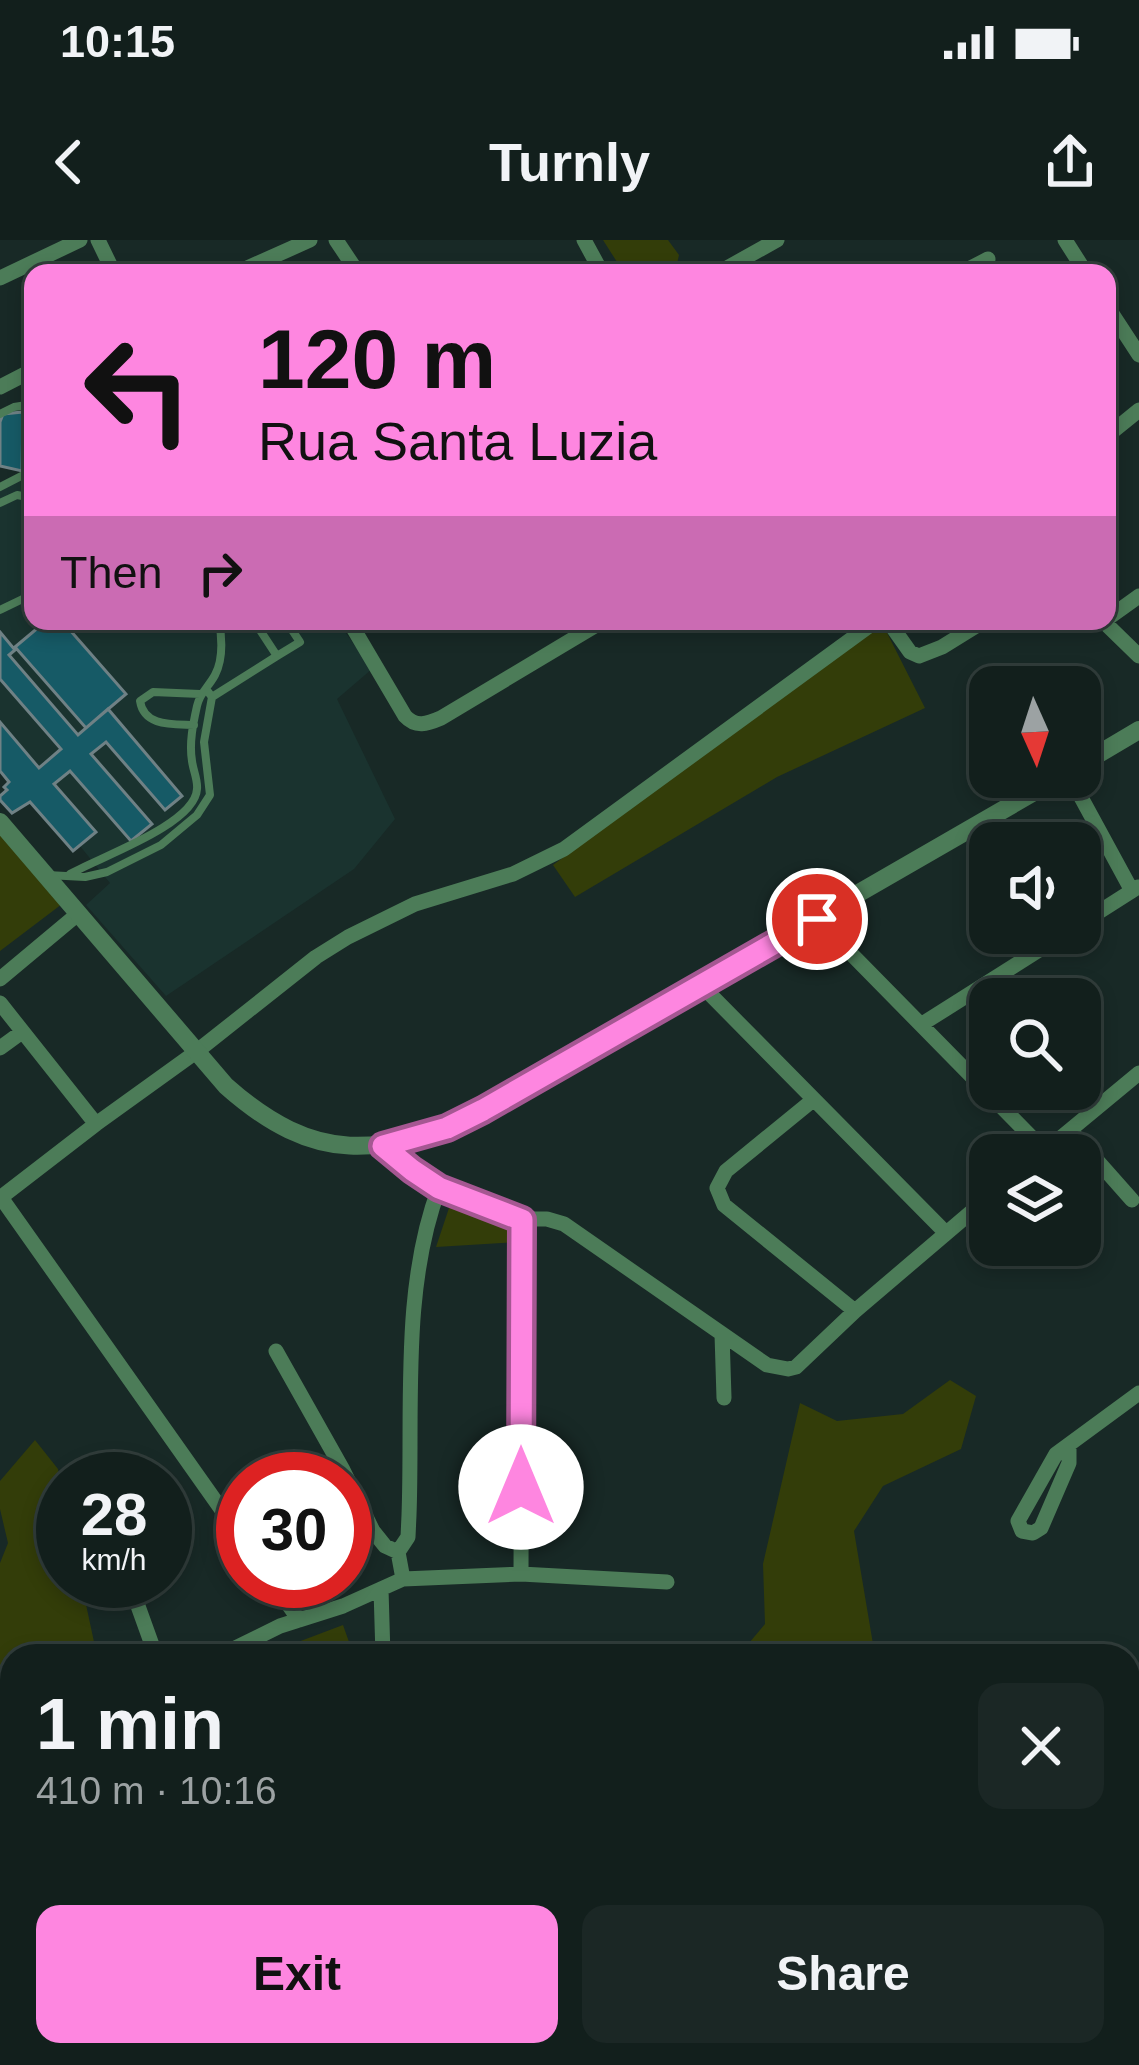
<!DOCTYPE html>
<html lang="en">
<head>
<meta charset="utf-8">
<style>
  :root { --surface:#121f1c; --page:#1b2725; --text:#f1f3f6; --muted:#9ca2a3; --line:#313d3b; --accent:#fe86e0 }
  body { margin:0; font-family:Arial,sans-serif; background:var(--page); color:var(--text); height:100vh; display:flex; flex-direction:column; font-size:45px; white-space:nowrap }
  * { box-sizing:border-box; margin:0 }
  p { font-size:39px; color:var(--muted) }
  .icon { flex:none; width:66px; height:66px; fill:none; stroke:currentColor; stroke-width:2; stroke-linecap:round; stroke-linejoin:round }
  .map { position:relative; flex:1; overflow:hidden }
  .panel { position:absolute; left:0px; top:1404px; width:1140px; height:423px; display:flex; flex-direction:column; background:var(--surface); border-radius:36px 36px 0 0; box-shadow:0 6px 18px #0003,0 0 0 3px var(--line) }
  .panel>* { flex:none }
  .hud { position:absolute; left:24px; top:24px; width:1092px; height:366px; border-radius:24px; box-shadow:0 6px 18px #0003,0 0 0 3px var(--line); background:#fe86e0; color:#111; overflow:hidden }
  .needle { width:78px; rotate:177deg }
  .buttons { position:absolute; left:969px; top:426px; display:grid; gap:24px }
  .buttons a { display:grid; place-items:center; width:132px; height:132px; border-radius:24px; background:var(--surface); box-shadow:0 6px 18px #0003,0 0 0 3px var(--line); font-size:60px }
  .speed { position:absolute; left:36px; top:1212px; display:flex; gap:24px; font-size:60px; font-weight:700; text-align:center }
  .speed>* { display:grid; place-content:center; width:156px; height:156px; border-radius:50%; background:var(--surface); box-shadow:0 6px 18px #0003,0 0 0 3px var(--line); line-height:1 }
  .speed small { font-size:30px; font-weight:400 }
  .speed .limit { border:18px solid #d22; background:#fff; color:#111 }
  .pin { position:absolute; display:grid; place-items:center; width:102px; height:102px; color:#fff; margin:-51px; border:6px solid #fff; border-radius:50%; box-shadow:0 3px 12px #0007 }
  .me { position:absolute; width:132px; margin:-66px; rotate:0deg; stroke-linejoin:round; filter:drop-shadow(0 0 9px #0008) }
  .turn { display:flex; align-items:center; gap:42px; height:252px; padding:0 36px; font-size:54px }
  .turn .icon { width:156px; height:156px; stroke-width:2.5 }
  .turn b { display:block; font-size:84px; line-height:102px }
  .then { display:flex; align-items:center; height:114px; padding:0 36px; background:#0003; gap:24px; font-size:45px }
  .round { display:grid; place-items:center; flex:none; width:126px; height:126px; border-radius:24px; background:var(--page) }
  .headline { display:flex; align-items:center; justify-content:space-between; height:204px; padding:0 36px }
  h1 { font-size:72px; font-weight:800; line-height:90px }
  .cta { display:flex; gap:24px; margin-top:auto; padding:24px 36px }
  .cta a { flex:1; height:138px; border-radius:24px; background:var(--accent); color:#111; font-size:48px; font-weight:800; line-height:138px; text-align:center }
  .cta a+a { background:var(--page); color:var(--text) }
  .status { display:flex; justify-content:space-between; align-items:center; height:84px; padding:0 60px; background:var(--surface); direction:ltr }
  .status svg { height:33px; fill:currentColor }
  header { display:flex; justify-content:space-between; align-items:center; height:156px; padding:0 36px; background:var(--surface); font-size:54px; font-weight:800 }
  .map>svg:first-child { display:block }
  .built { fill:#1a332f }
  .green { fill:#333d09 }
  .building { fill:#165a66; stroke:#6f8185; stroke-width:3 }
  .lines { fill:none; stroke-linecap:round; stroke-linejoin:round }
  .service { stroke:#4c7c58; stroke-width:8 }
  .minor { stroke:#4c7c58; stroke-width:15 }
  .tertiary { stroke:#4c7c58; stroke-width:18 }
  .route-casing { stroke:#a55792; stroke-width:30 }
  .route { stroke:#fe86e0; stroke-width:21 }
</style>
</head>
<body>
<div class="status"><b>10:15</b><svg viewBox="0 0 49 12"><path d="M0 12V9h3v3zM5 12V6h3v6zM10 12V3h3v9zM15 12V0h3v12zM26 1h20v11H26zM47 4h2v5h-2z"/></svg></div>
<header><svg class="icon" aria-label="back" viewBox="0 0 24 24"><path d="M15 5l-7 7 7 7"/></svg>Turnly<svg class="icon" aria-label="share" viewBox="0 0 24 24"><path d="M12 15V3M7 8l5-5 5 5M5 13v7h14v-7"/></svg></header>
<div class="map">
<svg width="1139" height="1825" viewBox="0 0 1139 1825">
  <rect width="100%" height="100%" fill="#182926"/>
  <!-- built -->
  <path class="built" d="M 33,234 L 33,381 L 337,381 L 372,429 L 337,459 L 395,579 L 354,629 L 166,756 L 86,665 L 110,643 L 80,606 L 73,611 L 30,562 L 12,573 L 0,560 L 0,556 L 6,550 L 4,547 L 9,542 L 0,531 L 0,251 Z"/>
  <!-- green -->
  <path class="green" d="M 603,0 L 668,0 L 679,15 L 675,33 L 624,33 Z
    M 881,381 L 925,468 L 777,537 L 575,657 L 553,625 Z
    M 0,585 L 66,661 L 0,711 Z
    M 453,956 L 521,986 L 519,1002 L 436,1007 Z
    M 950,1140 L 976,1156 L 961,1209 L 883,1246 L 854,1291 L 875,1416 L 738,1416 L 765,1384 L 763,1324 L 800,1163 L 837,1181 L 903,1174 Z
    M 35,1200 L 58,1229 L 63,1254 L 63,1341 L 81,1341 L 97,1416 L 12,1416 L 12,1815 L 210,1815 L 250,1822 L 256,1815 L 515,1815 L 511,1825 L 0,1825 L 0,1323 L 8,1303 L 0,1269 L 0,1241 Z
    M 343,1385 L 354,1416 L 261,1416 Z
    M 1139,1771 L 1139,1825 L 843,1825 L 858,1815 L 1128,1815 L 1128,1775 Z"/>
  <!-- building -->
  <path class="building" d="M 23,172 L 22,231 L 0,226 L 0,182 L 3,174 Z
    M 46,381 L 62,381 L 126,454 L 86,488 L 15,407 Z
    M 0,392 L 15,410 L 9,415 L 78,495 L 108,469 L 182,556 L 165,570 L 106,502 L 91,514 L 152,584 L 131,601 L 70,531 L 54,544 L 96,592 L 73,611 L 30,562 L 12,573 L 0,560 L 0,556 L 7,550 L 4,547 L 9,542 L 0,531 L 0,482 L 39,528 L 61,509 L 0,439 Z"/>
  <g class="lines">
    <!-- service -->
    <path class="service" d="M 0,174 L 14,167 L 33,164
      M 0,247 L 33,230
      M 0,263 L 17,255 L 33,258
      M 0,370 L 33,354
      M 277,416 L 300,402 L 286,381
      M 212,457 L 277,416 L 254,381
      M 194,485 C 173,484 144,487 140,461 L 153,452 L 200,454
      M 70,634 C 97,618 195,585 197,549 C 198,540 193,530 192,521 C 189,503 193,484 197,466 C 200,452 208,448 215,435 C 223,420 222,398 219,381
      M 47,635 L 85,637 L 107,632 L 161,605 L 197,575 L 210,555 L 204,502 L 212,457 L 206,449"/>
    <!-- minor -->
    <path class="minor" d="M 98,0 L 114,33
      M 336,0 L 358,33
      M 584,0 L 602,33
      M 1065,0 L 1086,33
      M 236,33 L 310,0
      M 718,33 L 777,0
      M 961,33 L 988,19
      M 0,38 L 80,0
      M 1107,66 L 1139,115
      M 0,147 L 33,130
      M 1107,196 L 1139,170
      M 1107,379 L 1139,356
      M 349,381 L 405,476 C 416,488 427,484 441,478 L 603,381
      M 888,381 L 910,412 L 919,416 L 942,407 L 984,381
      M 1103,381 L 1139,416
      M 1070,537 L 1132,651
      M 817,679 L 1045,911
      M 1080,684 L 1138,647
      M 0,739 L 79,673
      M 701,745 L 946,993
      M 0,763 L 96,884
      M 922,784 L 1066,693
      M 0,808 L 22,792
      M 813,860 L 726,931 L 717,948 L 724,965 L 855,1071
      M 1070,890 L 1132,960
      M 383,906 L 412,930 L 439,948 L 516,979 L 547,979 L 564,984 L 767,1125 L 788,1129 L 796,1127 L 855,1071 L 990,956
      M 1040,915 L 1139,833
      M 0,956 L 243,1300
      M 0,958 L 96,884 L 196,812 L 316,717 L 348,697 L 415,664 L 513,634 L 564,609 L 876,381
      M 722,1094 L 724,1158
      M 276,1111 L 343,1230 L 373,1291 L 385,1306 L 398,1312
      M 1069,1206 L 1069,1223 L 1041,1288 L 1033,1293 L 1022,1291 L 1018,1281 L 1056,1214 L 1139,1153
      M 521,1334 L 522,979
      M 403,1339 L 398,1312 L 408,1297 L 409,1275 C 413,1169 401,1049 439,948
      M 129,1341 L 156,1416
      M 272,1341 L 299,1380
      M 381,1349 L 383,1416
      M 219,1416 L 280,1386 L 343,1366 L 403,1339 L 521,1334 L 667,1342"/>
    <!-- tertiary -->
    <path class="tertiary" d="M 1080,525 L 1139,490
      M 0,582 L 226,846 C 315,925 381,918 483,870 L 1060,537"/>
  </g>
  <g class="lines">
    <!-- route casing -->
    <g class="route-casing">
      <path id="route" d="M 521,1247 L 522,980 L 439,948 L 412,930 L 383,906 L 447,888 L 483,870 L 817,679"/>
    </g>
    <!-- route -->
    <use href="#route" class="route"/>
  </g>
</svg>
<div class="buttons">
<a><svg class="needle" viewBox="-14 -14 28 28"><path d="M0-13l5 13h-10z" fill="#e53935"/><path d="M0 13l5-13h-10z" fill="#9ca2a3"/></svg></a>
<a><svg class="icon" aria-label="sound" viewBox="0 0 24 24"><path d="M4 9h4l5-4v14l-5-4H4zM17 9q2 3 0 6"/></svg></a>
<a><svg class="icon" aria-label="search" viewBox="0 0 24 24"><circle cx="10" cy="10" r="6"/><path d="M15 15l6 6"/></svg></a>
<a><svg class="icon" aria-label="layers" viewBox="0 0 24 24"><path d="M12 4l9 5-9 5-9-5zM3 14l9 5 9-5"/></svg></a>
</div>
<div class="speed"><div>28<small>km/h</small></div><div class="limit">30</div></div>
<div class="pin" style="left:817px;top:679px;background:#d93025"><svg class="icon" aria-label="arrive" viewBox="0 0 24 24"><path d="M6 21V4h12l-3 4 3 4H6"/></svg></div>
<svg class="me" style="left:521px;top:1247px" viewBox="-20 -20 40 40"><circle r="19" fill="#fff"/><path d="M0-13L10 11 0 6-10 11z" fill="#fe86e0"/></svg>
<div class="hud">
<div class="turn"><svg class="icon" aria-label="left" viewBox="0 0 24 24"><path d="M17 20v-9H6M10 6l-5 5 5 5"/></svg><div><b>120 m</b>Rua Santa Luzia</div></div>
<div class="then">Then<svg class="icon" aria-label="right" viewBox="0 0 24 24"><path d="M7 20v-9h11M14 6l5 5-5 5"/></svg></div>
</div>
<section class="panel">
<div class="headline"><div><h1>1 min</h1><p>410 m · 10:16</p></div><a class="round"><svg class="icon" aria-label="close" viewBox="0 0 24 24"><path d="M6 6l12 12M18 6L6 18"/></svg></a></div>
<div class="cta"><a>Exit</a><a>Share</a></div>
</section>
</div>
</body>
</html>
